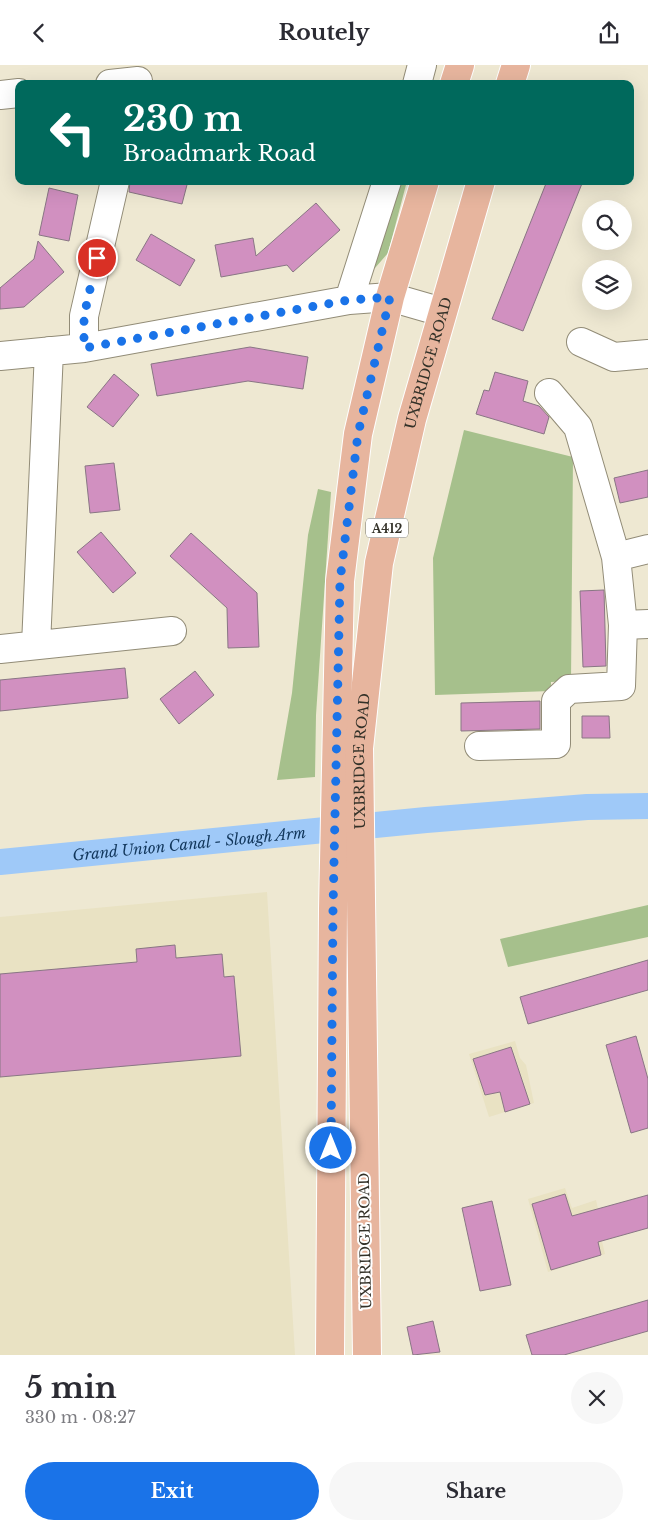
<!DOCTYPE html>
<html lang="en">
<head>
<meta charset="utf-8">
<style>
  :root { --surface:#fff; --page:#f7f7f7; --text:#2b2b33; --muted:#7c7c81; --accent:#1a73e8 }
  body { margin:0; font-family:"Libre Baskerville",serif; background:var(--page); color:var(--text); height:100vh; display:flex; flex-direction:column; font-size:19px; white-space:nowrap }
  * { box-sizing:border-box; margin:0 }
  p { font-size:16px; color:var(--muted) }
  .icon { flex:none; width:28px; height:28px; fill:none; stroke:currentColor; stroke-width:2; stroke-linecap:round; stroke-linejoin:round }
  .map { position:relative; height:1290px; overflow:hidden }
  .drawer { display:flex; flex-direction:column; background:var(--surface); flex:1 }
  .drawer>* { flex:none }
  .hud { position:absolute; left:15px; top:15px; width:619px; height:105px; border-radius:10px; box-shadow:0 5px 20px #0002; background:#00695c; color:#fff; overflow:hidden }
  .fabs { position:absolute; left:582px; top:135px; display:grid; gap:10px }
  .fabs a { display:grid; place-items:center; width:50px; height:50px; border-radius:50%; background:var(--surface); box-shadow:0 5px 20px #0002; font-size:25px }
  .pin { position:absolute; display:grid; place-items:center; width:42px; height:42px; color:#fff; margin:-21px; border:2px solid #fff; border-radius:50%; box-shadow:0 1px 5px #0007 }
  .me { position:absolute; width:55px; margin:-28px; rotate:0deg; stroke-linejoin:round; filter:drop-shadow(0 0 4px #0008) }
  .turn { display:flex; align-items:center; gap:18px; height:105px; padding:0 25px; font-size:22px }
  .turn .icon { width:65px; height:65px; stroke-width:2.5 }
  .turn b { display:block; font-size:35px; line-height:42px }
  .round { display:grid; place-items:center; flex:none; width:52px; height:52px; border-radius:26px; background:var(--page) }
  .headline { display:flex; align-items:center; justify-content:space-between; height:85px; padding:0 25px }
  h1 { font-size:30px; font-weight:700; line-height:38px }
  .primary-button { display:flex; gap:10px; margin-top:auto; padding:10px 25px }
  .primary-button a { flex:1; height:58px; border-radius:30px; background:var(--accent); color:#fff; font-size:20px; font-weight:700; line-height:58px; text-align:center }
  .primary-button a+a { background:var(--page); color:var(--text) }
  header { display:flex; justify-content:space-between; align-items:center; height:65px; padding:0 25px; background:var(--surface); font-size:22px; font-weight:700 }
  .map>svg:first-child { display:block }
  .built { fill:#e9e2c3 }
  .green { fill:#a6c08c }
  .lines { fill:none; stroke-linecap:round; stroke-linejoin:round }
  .canal { stroke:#9fc9f8; stroke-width:26 }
  .building { fill:#d190c0; stroke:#897684 }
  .street-casing { stroke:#928c77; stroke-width:30 }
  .primary-casing { stroke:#fff; stroke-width:30 }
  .street { stroke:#fff; stroke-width:28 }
  .primary { stroke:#e7b59e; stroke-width:28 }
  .route { stroke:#1a73e8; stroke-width:9; stroke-dasharray:0 16.2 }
  .labels { text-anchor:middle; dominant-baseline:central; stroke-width:4; stroke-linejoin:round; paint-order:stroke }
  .shield { fill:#fff; stroke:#706f68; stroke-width:1 }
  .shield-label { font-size:12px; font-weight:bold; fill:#333128 }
  .street-label { font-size:14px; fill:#333128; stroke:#fff }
  .water-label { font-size:15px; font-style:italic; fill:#11365b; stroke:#fff }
</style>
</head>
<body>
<header><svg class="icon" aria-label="back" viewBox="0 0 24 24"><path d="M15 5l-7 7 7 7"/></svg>Routely<svg class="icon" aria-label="share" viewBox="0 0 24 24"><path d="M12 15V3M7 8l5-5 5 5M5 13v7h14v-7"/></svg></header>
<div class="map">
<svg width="648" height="1290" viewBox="0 0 648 1290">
  <rect width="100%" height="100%" fill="#eee8d2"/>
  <!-- built -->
  <path class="built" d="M 267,827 L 295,1290 L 0,1290 L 0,852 Z
    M 515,976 L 520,993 L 526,1000 L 534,1038 L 489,1052 L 469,989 Z
    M 565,1123 L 572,1143 L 596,1135 L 604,1170 L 601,1172 L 605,1189 L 548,1207 L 528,1134 Z"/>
  <!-- green -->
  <path class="green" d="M 397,116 L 407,116 L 388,188 L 375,203 L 371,202 Z
    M 464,365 L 573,392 L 571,616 L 551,617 L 551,626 L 435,630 L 433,493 Z
    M 318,424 L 331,427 L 316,650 L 315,712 L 277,715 L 292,628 L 308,470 Z
    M 648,840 L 648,872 L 508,902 L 500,874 Z"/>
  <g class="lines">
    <!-- canal -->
    <path class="canal" id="s1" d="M 0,797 L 426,755 L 587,742 L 648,741"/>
  </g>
  <!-- building -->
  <path class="building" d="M 130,116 L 188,116 L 182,139 L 129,127 Z
    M 547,116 L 583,116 L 523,266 L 492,254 Z
    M 49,123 L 78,130 L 69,176 L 39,170 Z
    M 316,138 L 340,165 L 293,207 L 287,200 L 221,212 L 215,180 L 253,173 L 256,191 Z
    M 151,169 L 195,195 L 180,221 L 136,195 Z
    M 38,176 L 64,207 L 24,242 L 0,244 L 0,223 L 34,194 Z
    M 250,282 L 308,292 L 303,324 L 248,316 L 157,331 L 151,299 Z
    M 495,307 L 528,316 L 523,336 L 539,341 L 549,352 L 544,369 L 476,349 L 484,325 L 489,326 Z
    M 114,309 L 139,330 L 113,362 L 87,342 Z
    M 114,398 L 120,445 L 90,448 L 85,401 Z
    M 648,405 L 648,432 L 620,438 L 614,413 Z
    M 101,467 L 136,508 L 113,528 L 77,487 Z
    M 191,468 L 257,528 L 259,582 L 228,583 L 227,543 L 170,491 Z
    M 604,525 L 606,601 L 583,602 L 580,526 Z
    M 125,603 L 128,633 L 0,646 L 0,615 Z
    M 195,606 L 214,630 L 179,659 L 160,634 Z
    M 540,636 L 540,664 L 461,666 L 461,638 Z
    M 582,651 L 609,651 L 610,673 L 582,673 Z
    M 175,880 L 176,893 L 222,889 L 224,912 L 234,911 L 241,991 L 0,1012 L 0,909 L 137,897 L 136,884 Z
    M 648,895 L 648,925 L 528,959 L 520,932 Z
    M 636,971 L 648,1014 L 648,1063 L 631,1068 L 606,980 Z
    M 511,982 L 530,1039 L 505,1047 L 500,1027 L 485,1030 L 473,994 Z
    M 565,1129 L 572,1151 L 648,1130 L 648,1163 L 598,1177 L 601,1190 L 551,1205 L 532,1139 Z
    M 492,1136 L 511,1220 L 480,1226 L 462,1143 Z
    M 648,1235 L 648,1266 L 564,1290 L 532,1290 L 526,1270 Z
    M 433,1256 L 440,1287 L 413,1290 L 407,1262 Z"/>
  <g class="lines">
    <!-- street casing -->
    <g class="street-casing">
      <path id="street" d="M 110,19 L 138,16
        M 417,19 L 422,0
        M 0,30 L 19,28
        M 349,235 L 387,116
        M 581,277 L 614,292 L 648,289
        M 84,283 L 84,251 L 115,116
        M 0,291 L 84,283 L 349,235 L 390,232 L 442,247
        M 549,328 L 578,362 L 616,492 L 648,484
        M 623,560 L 648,559
        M 36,580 L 49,286
        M 0,584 L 172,566
        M 479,681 L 556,679 L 556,636 L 569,624 L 621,621 L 623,560 L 616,492"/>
    </g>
    <!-- primary casing -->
    <g class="primary-casing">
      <g id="primary">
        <path d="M 454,19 L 460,0"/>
        <path d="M 510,19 L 516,0"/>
        <path d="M 330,1290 L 333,844 L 340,516 L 358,369 L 390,232 L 425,116"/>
        <path id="s2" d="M 367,1290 L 359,683 L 379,498 L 412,354 L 481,116"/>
      </g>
    </g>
    <!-- street -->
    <use href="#street" class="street"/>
    <!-- primary -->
    <use href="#primary" class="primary"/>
  </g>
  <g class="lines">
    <!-- route -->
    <path class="route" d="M 97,193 L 84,251 L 84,283 L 349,235 L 390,232 L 358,369 L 340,516 L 333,844 L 331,1083"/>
  </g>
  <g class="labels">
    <!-- shield labels -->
    <rect class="shield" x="366" y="453.5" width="42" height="19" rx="4"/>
    <g class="shield-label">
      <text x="387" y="463">A412</text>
    </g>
    <!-- street labels -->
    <g class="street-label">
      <text stroke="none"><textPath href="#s2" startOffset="999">UXBRIDGE ROAD</textPath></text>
      <text stroke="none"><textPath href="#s2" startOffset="594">UXBRIDGE ROAD</textPath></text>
      <text transform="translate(365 1176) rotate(-91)">UXBRIDGE ROAD</text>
    </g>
    <!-- water labels -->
    <g class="water-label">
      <text stroke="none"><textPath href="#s1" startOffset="190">Grand Union Canal - Slough Arm</textPath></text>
    </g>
  </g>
</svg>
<div class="fabs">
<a><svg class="icon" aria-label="search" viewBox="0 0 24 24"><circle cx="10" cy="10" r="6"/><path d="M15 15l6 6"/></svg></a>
<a><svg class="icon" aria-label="layers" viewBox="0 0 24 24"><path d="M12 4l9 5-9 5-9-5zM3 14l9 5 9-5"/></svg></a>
</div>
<div class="pin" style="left:97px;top:193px;background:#d93025"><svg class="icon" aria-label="arrive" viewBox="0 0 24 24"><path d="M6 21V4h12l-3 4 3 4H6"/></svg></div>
<svg class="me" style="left:331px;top:1083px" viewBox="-20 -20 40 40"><circle r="17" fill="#1a73e8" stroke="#fff" stroke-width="3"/><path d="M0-11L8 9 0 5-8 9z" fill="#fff"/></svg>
<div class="hud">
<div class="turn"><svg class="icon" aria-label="left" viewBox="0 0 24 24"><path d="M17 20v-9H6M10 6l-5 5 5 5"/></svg><div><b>230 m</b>Broadmark Road</div></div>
</div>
</div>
<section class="drawer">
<div class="headline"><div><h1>5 min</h1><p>330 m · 08:27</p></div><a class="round"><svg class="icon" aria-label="close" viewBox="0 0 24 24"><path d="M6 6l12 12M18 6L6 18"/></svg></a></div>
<div class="primary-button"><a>Exit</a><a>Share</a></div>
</section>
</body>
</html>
